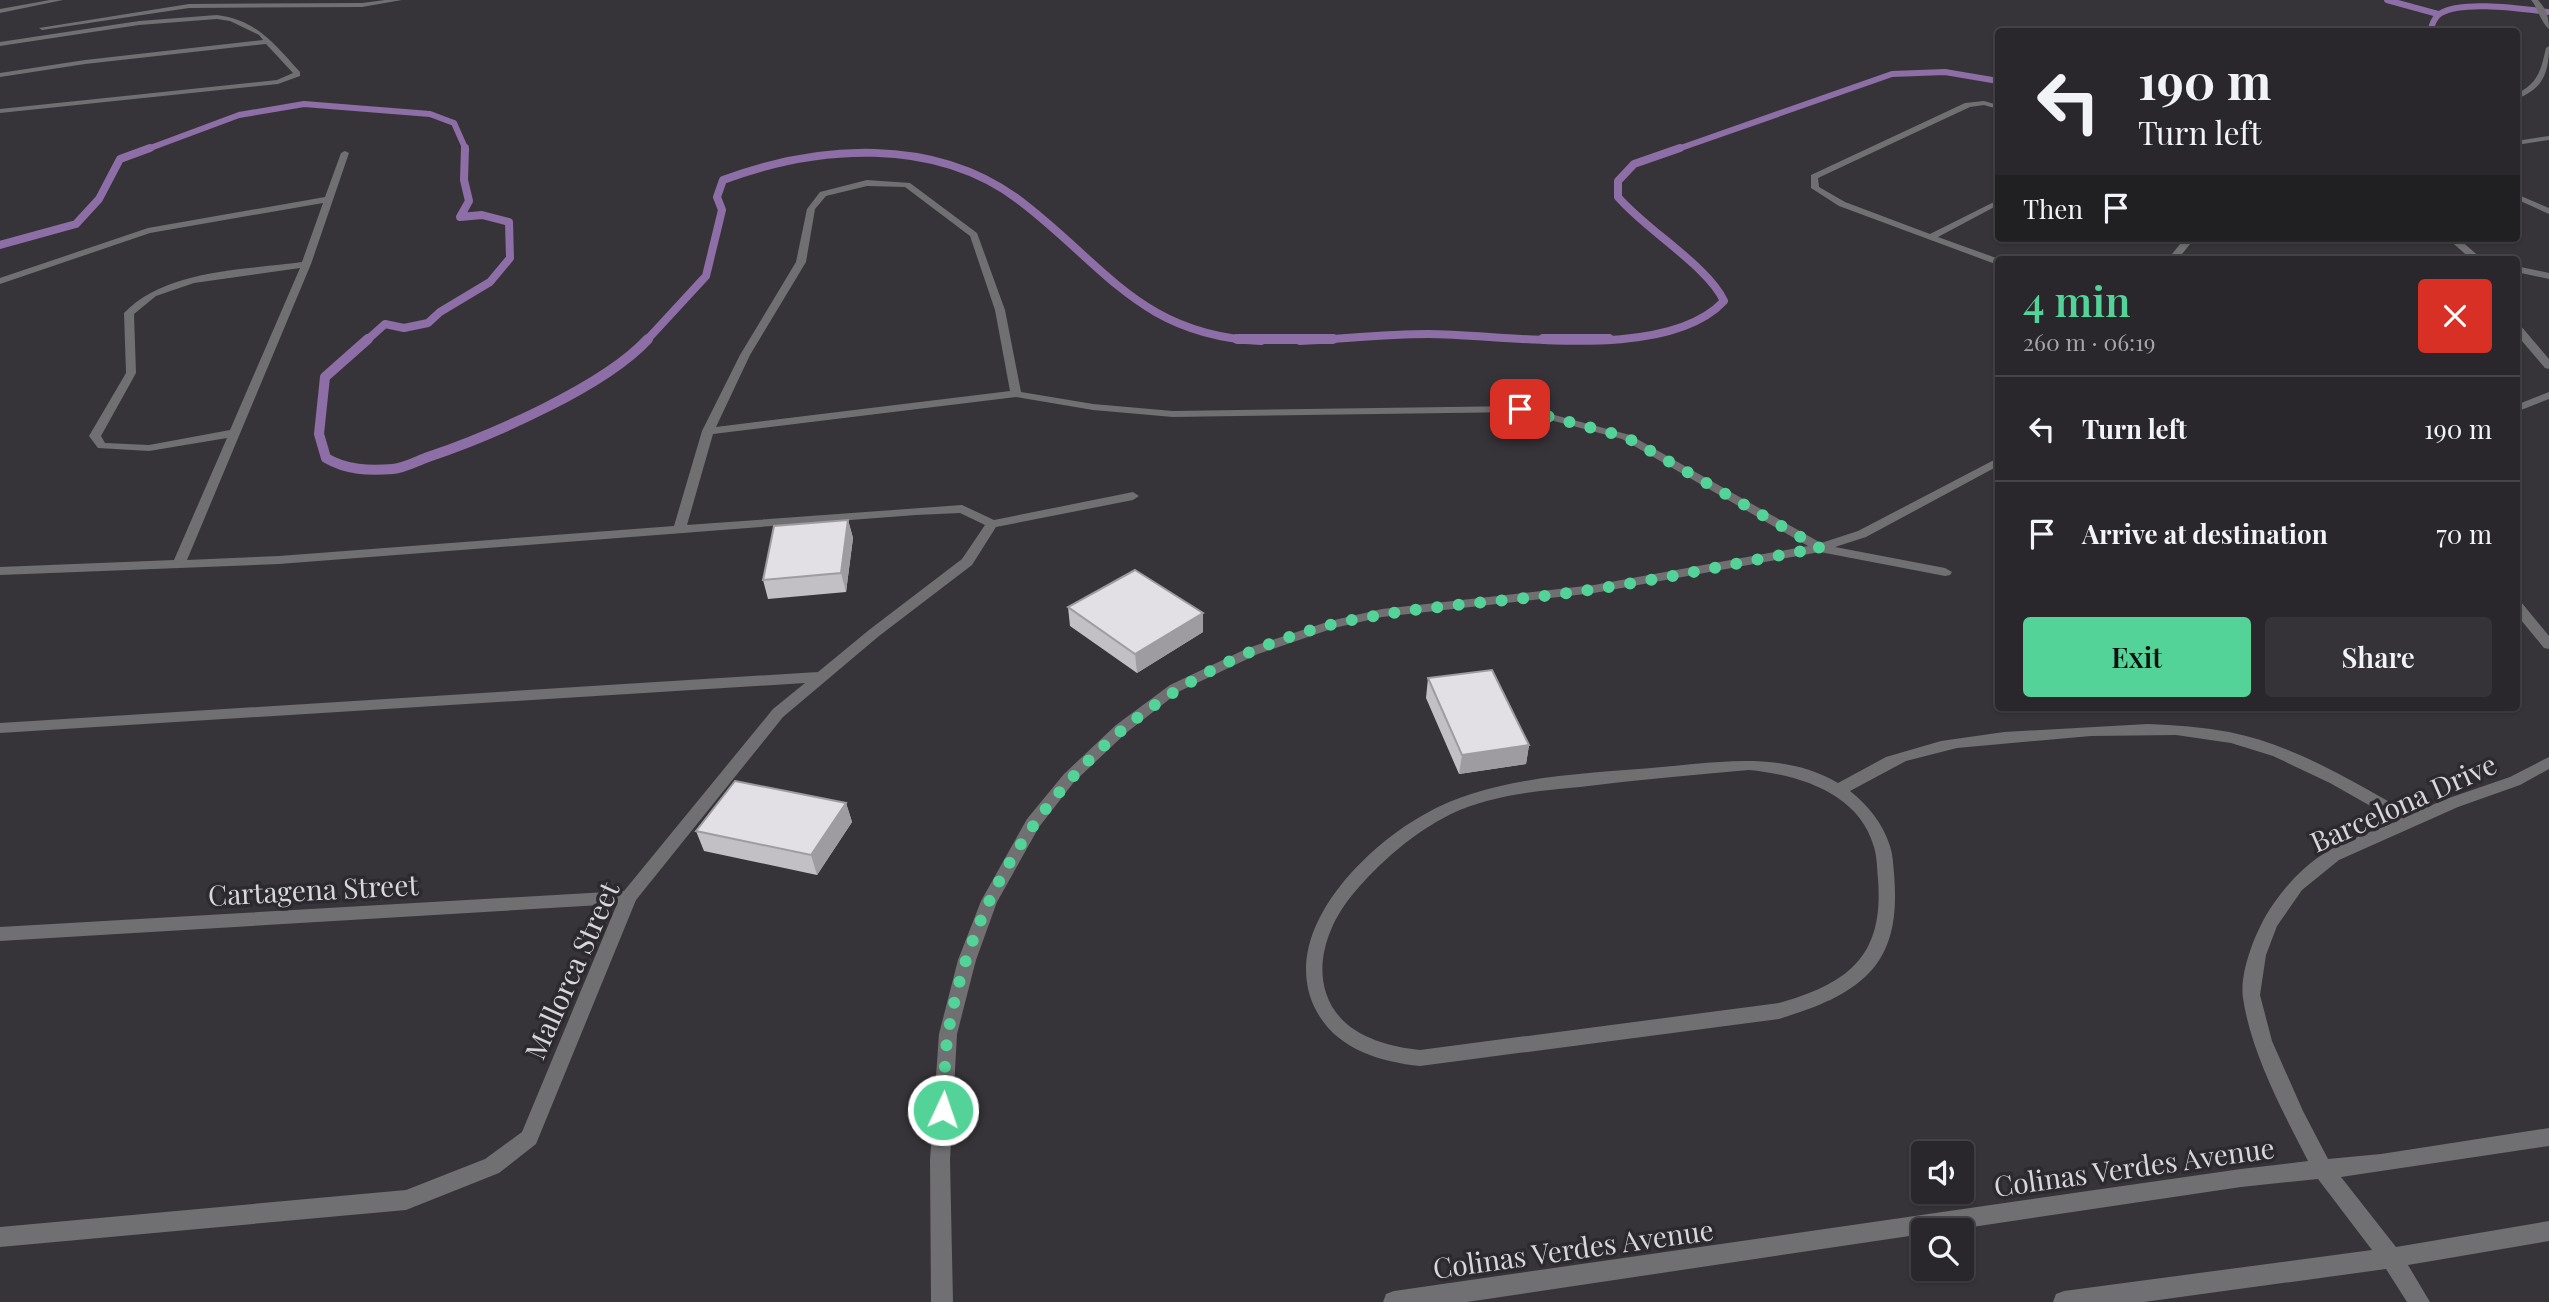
<!DOCTYPE html>
<html lang="en">
<head>
<meta charset="utf-8">
<style>
  :root { --surface:#29272b; --page:#353337; --text:#f1f3f6; --muted:#a5a5a9; --line:#454447; --accent:#53d397 }
  body { margin:0; font-family:"Playfair Display",serif; background:var(--page); color:var(--text); height:100vh; display:flex; flex-direction:column; font-size:26px; white-space:nowrap }
  * { box-sizing:border-box; margin:0 }
  p { font-size:23px; color:var(--muted) }
  .icon { flex:none; width:38px; height:38px; fill:none; stroke:currentColor; stroke-width:2; stroke-linecap:round; stroke-linejoin:round }
  .map { position:relative; flex:1; overflow:hidden }
  .sheet { position:absolute; left:1995px; top:256px; width:525px; height:455px; display:flex; flex-direction:column; background:var(--surface); border-radius:7px; box-shadow:0 2px 5px #0004,0 0 0 2px var(--line) }
  .sheet>* { flex:none }
  .guide { position:absolute; left:1995px; top:28px; width:525px; height:214px; border-radius:7px; box-shadow:0 2px 5px #0004,0 0 0 2px var(--line); background:#29272b; color:var(--text); overflow:hidden }
  .tools { position:absolute; left:1911px; top:1141px; display:grid; gap:14px }
  .tools a { display:grid; place-items:center; width:63px; height:63px; border-radius:7px; background:var(--surface); box-shadow:0 2px 5px #0004,0 0 0 2px var(--line); font-size:35px }
  .pin { position:absolute; display:grid; place-items:center; width:60px; height:60px; color:#fff; margin:-30px; border-radius:14px; box-shadow:0 4px 10px #0006 }
  .me { position:absolute; width:77px; margin:-38px; rotate:3deg; stroke-linejoin:round; filter:drop-shadow(0 0 5px #0008) }
  .turn { display:flex; align-items:center; gap:24px; height:147px; padding:0 28px; font-size:32px }
  .turn .icon { width:91px; height:91px; stroke-width:2.5 }
  .turn b { display:block; font-size:49px; line-height:60px }
  .then { display:flex; align-items:center; height:66px; padding:0 28px; background:#0003; gap:14px; font-size:26px }
  .round { display:grid; place-items:center; flex:none; width:74px; height:74px; border-radius:7px; background:var(--page) }
  .summary { display:flex; align-items:center; justify-content:space-between; height:119px; padding:0 28px }
  h1 { font-size:42px; font-weight:600; line-height:52px; color:var(--accent) }
  .action { display:flex; gap:14px; margin-top:auto; padding:14px 28px }
  .action a { flex:1; height:80px; border-radius:7px; background:var(--accent); color:#111; font-size:28px; font-weight:600; line-height:80px; text-align:center }
  .action a+a { background:var(--page); color:var(--text) }
  ul { padding:0; list-style:none }
  li { display:flex; align-items:center; gap:21px; height:105px; padding:0 28px; border-top:2px solid var(--line) }
  li div { flex:1 }
  li b { display:block; font-size:26px }
  li em { font-style:normal }
  .map>svg:first-child { display:block }
  .lines { fill:none; stroke-linecap:round; stroke-linejoin:round }
  .stream-far2 { stroke:#8e6ea6; stroke-width:6 }
  .stream-far1 { stroke:#8e6ea6; stroke-width:8 }
  .stream { stroke:#8e6ea6; stroke-width:10 }
  .minor { fill:#706f71; fill-rule:evenodd }
  .wall { fill:#c2c0c5 }
  .shaded-wall { fill:#9e9ca0 }
  .building { fill:#e2dfe5; stroke:#9e9ca0; stroke-width:2 }
  .route { stroke:#53d397; stroke-width:12; stroke-dasharray:0 21.6 }
  .labels { text-anchor:middle; dominant-baseline:central; stroke-width:7; stroke-linejoin:round; paint-order:stroke }
  .near-street-label { font-size:28px; fill:#d7d6d9; stroke:#2d2a2f }
</style>
</head>
<body>
<div class="map">
<svg width="2549" height="1302" viewBox="0 0 2549 1302">
  <rect width="100%" height="100%" fill="#373439"/>
  <g class="lines">
    <!-- stream-far2 -->
    <path class="stream-far2" d="M 2387,0 L 2438,14
      M 2430,32 C 2432,25 2434,17 2441,13 C 2464,0 2522,9 2549,12
      M 145,150 L 239,115 L 304,104 L 430,114 L 454,123 L 466,150
      M 1675,150 L 1892,74 L 1945,72 L 1998,81"/>
    <!-- stream-far1 -->
    <path class="stream-far1" d="M 0,245 L 76,224 L 99,199 L 120,159 L 150,148
      M 366,341 L 385,324 L 404,328 L 428,323 L 440,312 L 490,282 L 510,258 L 509,222 L 482,215 L 460,217 L 469,201 L 464,180 L 465,148
      M 646,341 L 706,276 L 722,210 L 717,197 L 723,180 C 817,145 934,136 1019,200 C 1106,266 1140,335 1261,341
      M 1300,341 C 1342,339 1385,334 1428,334 C 1507,334 1666,363 1724,301 C 1708,266 1646,230 1618,197 L 1618,181 L 1634,164 L 1680,148"/>
    <!-- stream -->
    <path class="stream" d="M 368,339 L 325,377 L 319,434 L 326,458 C 346,470 369,471 393,469 C 404,468 417,461 428,457 C 490,436 604,387 648,339
      M 1237,339 L 1333,339
      M 1543,339 L 1609,339"/>
    <!-- minor -->
    <path class="minor" d="M 50,0 L 63,0 L 0,13 L 0,9 Z
      M 385,0 L 402,0 L 362,7 L 189,8 L 42,30 L 39,28 L 189,4 L 362,3 Z
      M 2531,0 L 2538,0 C 2546,9 2549,17 2549,29 C 2541,23 2538,8 2531,0 Z
      M 217,15 C 257,20 274,44 300,72 L 300,76 L 278,84 L 0,113 L 0,109 L 277,80 L 293,73 L 266,44 L 85,64 L 0,77 L 0,73 L 85,60 L 263,40 L 259,35 L 230,21 L 217,19 L 139,25 L 0,46 L 0,42 L 139,21 Z
      M 2549,46 C 2549,73 2543,89 2516,99 L 2516,94 C 2538,84 2541,70 2546,48 Z
      M 1984,101 L 1998,105 L 1998,109 L 1984,105 L 1970,107 L 1818,178 L 1819,187 L 1845,202 L 1930,234 L 1998,200 L 1998,205 L 1938,237 L 1999,259 L 1998,265 L 1839,206 L 1811,188 L 1811,175 L 1965,103 Z
      M 2549,136 L 2549,140 L 2516,145 L 2516,141 Z
      M 345,151 L 349,153 L 311,264 L 187,560 L 279,556 L 674,526 L 702,431 L 740,355 L 796,262 L 807,209 L 820,192 L 867,180 L 910,183 L 977,233 L 1005,310 L 1021,392 L 1093,404 L 1173,411 L 1520,406 L 1630,435 L 1821,543 L 1858,531 L 1994,460 L 1998,459 L 1998,466 L 1866,537 L 1835,547 L 1945,568 L 1952,572 L 1950,575 L 1945,576 L 1820,552 L 1594,593 L 1382,617 L 1334,628 L 1258,654 L 1180,691 L 1126,733 L 1074,782 L 1039,827 L 997,902 L 976,960 L 957,1034 L 950,1160 L 953,1302 L 931,1302 L 930,1160 L 939,1034 L 958,960 L 981,901 L 1027,819 L 1064,774 L 1116,725 L 1170,685 L 1248,648 L 1330,621 L 1382,609 L 1594,585 L 1808,546 L 1622,439 L 1520,412 L 1173,417 L 1093,410 L 1016,397 L 713,434 L 687,525 L 962,505 L 994,520 L 1133,492 L 1139,496 L 1133,500 L 996,527 L 972,565 L 879,636 L 783,717 L 636,900 L 536,1144 L 499,1173 L 406,1210 L 0,1247 L 0,1227 L 406,1190 L 485,1159 L 522,1132 L 617,904 L 0,941 L 0,927 L 624,891 L 773,709 L 805,683 L 0,733 L 0,723 L 818,672 L 869,630 L 962,559 L 985,525 L 960,513 L 916,515 L 279,564 L 0,575 L 0,567 L 174,560 L 227,438 L 149,451 L 98,448 L 89,436 L 126,373 L 124,313 C 166,269 245,270 302,262 L 323,203 L 150,233 L 0,284 L 0,278 L 148,228 L 325,197 L 341,153 ZM 867,186 L 905,187 L 970,236 L 995,310 L 1010,391 L 716,427 L 750,355 L 806,262 L 815,209 L 826,196 ZM 300,268 L 230,430 L 149,445 L 105,443 L 101,436 L 136,373 L 134,314 L 156,296 L 194,283 Z
      M 2516,194 L 2549,208 L 2549,214 L 2516,199 Z
      M 2185,238 L 2195,238 L 2178,259 L 2168,259 Z
      M 2447,238 L 2458,238 L 2482,259 L 2471,259 Z
      M 2516,266 L 2549,273 L 2549,279 L 2516,272 Z
      M 2516,324 L 2520,325 L 2549,359 L 2549,369 L 2545,368 L 2516,334 Z
      M 2549,392 L 2549,399 L 2516,412 L 2516,405 Z
      M 2516,601 L 2521,602 L 2549,636 L 2549,649 L 2544,648 L 2516,614 Z
      M 2148,724 C 2175,725 2202,727 2229,732 C 2295,745 2353,782 2411,814 L 2446,799 L 2510,777 L 2549,757 L 2549,769 L 2520,785 L 2458,807 L 2339,860 L 2302,890 L 2277,926 L 2266,955 L 2260,995 L 2272,1041 L 2303,1111 L 2328,1159 L 2381,1154 L 2549,1128 L 2549,1146 L 2341,1177 L 2396,1247 L 2549,1221 L 2549,1241 L 2408,1265 L 2430,1302 L 2407,1302 L 2386,1269 L 2144,1302 L 2053,1302 L 2056,1294 L 2064,1291 L 2372,1250 L 2318,1179 L 2241,1187 L 1952,1230 L 1923,1230 L 1923,1234 L 1467,1302 L 1383,1302 L 1386,1294 L 1394,1291 L 2241,1169 L 2308,1161 C 2283,1112 2251,1053 2243,998 C 2239,970 2258,925 2274,903 C 2289,882 2306,864 2328,851 C 2349,839 2374,831 2397,821 L 2330,783 L 2273,756 L 2231,743 L 2176,735 L 2091,736 L 1957,748 L 1906,761 L 1850,791 C 1868,805 1883,824 1890,846 C 1893,855 1893,864 1894,873 C 1897,911 1895,949 1865,977 C 1841,999 1810,1009 1779,1019 L 1420,1066 C 1380,1062 1337,1049 1317,1012 C 1275,936 1363,848 1425,814 C 1494,775 1585,774 1662,767 C 1721,762 1784,751 1838,783 L 1886,757 L 1941,741 L 2004,732 ZM 1749,770 C 1799,775 1859,793 1874,847 C 1877,857 1877,868 1878,879 C 1884,956 1849,983 1779,1003 L 1420,1050 C 1382,1046 1339,1033 1326,993 C 1315,959 1331,920 1353,894 C 1380,862 1413,833 1451,814 C 1491,795 1536,791 1580,787 C 1636,780 1693,775 1749,770 Z"/>
  </g>
  <!-- wall -->
  <path class="wall" d="M 848,520 L 853,538 L 846,592 L 768,599 L 763,580 Z
    M 1068,607 L 1203,613 L 1203,632 L 1137,673 L 1070,626 Z
    M 1428,678 L 1529,745 L 1526,764 L 1459,774 L 1426,698 Z
    M 846,803 L 852,822 L 817,875 L 704,851 L 696,831 Z"/>
  <!-- shaded-wall -->
  <path class="shaded-wall" d="M 848,520 L 853,538 L 846,592 L 841,573 Z
    M 1203,613 L 1203,632 L 1137,673 L 1135,654 Z
    M 1529,745 L 1526,764 L 1459,774 L 1462,755 Z
    M 846,803 L 852,822 L 817,875 L 811,855 Z"/>
  <!-- building -->
  <path class="building" d="M 848,520 L 841,573 L 763,580 L 774,526 Z
    M 1135,570 L 1203,613 L 1135,654 L 1068,607 Z
    M 1492,670 L 1529,745 L 1462,755 L 1428,678 Z
    M 735,781 L 846,803 L 811,855 L 696,831 Z"/>
  <g class="lines">
    <!-- route -->
    <path class="route" d="M 943,1110 C 945,1085 944,1058 948,1034 C 982,829 1134,673 1334,624 C 1420,604 1508,603 1595,589 C 1670,578 1745,561 1820,548 L 1626,437 L 1520,409"/>
  </g>
  <g class="labels">
    <!-- near-street labels -->
    <g class="near-street-label">
      <text transform="translate(2403 802) rotate(-24)">Barcelona Drive</text>
      <text transform="translate(313 889) rotate(-3)">Cartagena Street</text>
      <text transform="translate(571 970) rotate(-66)">Mallorca Street</text>
      <text transform="translate(2134 1166) rotate(-8)">Colinas Verdes Avenue</text>
      <text transform="translate(1573 1248) rotate(-8)">Colinas Verdes Avenue</text>
    </g>
  </g>
</svg>
<div class="tools">
<a><svg class="icon" aria-label="sound" viewBox="0 0 24 24"><path d="M4 9h4l5-4v14l-5-4H4zM17 9q2 3 0 6"/></svg></a>
<a><svg class="icon" aria-label="search" viewBox="0 0 24 24"><circle cx="10" cy="10" r="6"/><path d="M15 15l6 6"/></svg></a>
</div>
<div class="pin" style="left:1520px;top:409px;background:#d93025"><svg class="icon" aria-label="arrive" viewBox="0 0 24 24"><path d="M6 21V4h12l-3 4 3 4H6"/></svg></div>
<svg class="me" style="left:943px;top:1110px" viewBox="-20 -20 40 40"><circle r="17" fill="#53d397" stroke="#fff" stroke-width="3"/><path d="M0-11L8 9 0 5-8 9z" fill="#fff"/></svg>
<div class="guide">
<div class="turn"><svg class="icon" aria-label="left" viewBox="0 0 24 24"><path d="M17 20v-9H6M10 6l-5 5 5 5"/></svg><div><b>190 m</b>Turn left</div></div>
<div class="then">Then<svg class="icon" aria-label="arrive" viewBox="0 0 24 24"><path d="M6 21V4h12l-3 4 3 4H6"/></svg></div>
</div>
<section class="sheet">
<div class="summary"><div><h1>4 min</h1><p>260 m · 06:19</p></div><a class="round" style="background:#d93025;color:#fff"><svg class="icon" aria-label="close" viewBox="0 0 24 24"><path d="M6 6l12 12M18 6L6 18"/></svg></a></div>
<ul>
<li><svg class="icon" aria-label="left" viewBox="0 0 24 24"><path d="M17 20v-9H6M10 6l-5 5 5 5"/></svg><div><b>Turn left</b></div><em>190 m</em></li>
<li><svg class="icon" aria-label="arrive" viewBox="0 0 24 24"><path d="M6 21V4h12l-3 4 3 4H6"/></svg><div><b>Arrive at destination</b></div><em>70 m</em></li>
</ul>
<div class="action"><a>Exit</a><a>Share</a></div>
</section>
</div>
</body>
</html>
